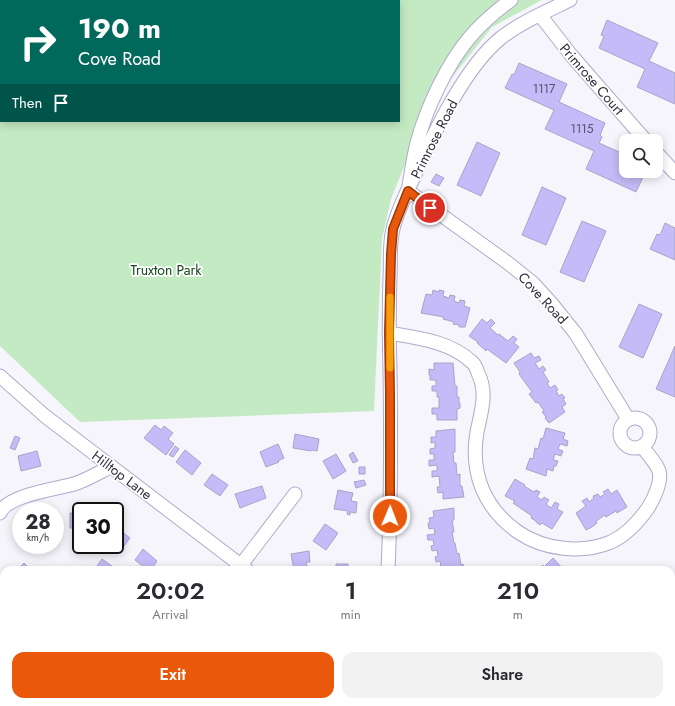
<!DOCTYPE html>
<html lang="en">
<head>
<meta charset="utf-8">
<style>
  :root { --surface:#fff; --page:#f2f2f3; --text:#2b2b33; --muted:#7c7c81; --accent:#ea580c }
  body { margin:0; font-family:Jost,sans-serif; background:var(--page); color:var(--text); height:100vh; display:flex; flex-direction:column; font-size:15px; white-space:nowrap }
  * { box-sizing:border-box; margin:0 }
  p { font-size:13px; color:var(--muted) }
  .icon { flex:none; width:22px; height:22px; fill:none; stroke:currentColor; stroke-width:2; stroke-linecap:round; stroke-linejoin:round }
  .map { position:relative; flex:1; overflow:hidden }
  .side { position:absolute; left:0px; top:566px; width:675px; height:140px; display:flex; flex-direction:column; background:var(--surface); border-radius:12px 12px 0 0; box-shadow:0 2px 10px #0003 }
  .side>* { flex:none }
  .hud { position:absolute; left:0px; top:0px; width:400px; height:122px; box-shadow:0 2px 10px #0003; background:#00695c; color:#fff; overflow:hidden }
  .buttons { position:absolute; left:619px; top:134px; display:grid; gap:8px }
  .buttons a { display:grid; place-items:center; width:44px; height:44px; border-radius:8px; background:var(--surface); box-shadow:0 2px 10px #0003; font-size:20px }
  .speed { position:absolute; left:12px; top:502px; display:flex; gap:8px; font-size:20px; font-weight:700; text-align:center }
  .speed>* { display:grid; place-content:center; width:52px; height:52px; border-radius:50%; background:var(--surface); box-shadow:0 2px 10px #0003; line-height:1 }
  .speed small { font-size:10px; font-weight:400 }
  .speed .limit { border:2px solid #111; border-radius:6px; background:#fff; color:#111 }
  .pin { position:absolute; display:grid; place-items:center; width:34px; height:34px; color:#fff; margin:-17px; border:2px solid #fff; border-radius:50%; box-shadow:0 1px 4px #0007 }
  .me { position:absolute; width:44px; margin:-22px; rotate:1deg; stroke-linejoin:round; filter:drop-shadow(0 0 3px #0008) }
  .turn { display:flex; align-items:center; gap:14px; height:84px; padding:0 12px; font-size:18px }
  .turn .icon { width:52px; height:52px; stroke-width:2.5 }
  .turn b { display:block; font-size:28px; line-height:34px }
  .then { display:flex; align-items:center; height:38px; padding:0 12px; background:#0003; gap:8px; font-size:15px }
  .eta { display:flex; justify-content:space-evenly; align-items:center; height:68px; text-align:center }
  .eta b { font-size:24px; font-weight:600; line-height:28px }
  .primary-button { display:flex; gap:8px; margin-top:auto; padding:8px 12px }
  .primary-button a { flex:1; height:46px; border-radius:12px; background:var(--accent); color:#fff; font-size:16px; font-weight:600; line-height:46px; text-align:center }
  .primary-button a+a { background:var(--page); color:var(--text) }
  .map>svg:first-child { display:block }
  .green { fill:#c4eac4; fill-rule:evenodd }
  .building { fill:#c4bbf8; stroke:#a9a4c5 }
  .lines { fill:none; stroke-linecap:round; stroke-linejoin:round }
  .minor-casing { stroke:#afaacc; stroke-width:15 }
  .minor { stroke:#fff; stroke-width:13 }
  .route-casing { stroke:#983908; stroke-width:10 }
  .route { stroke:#ea580c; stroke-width:7 }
  .slow { stroke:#f59e0b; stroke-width:7 }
  .labels { text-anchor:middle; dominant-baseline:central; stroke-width:3.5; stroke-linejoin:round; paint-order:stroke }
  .number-label { font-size:12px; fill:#55516b }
  .street-label { font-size:14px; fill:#302e3c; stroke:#fff }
  .park-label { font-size:14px; fill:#144718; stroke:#fff }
</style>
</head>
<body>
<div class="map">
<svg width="675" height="706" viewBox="0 0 675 706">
  <rect width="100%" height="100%" fill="#f6f5fc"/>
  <!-- green -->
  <path class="green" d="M 0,0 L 542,0 L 492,27 L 446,85 L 409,155 L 391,199 L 382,239 L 374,411 L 80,422 L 0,346 ZM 1,1 L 399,1 L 399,121 L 1,121 Z"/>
  <!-- building -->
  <path class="building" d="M 607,20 L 658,43 L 649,61 L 675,73 L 675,104 L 637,87 L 645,69 L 599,48 L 604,36 L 601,35 Z
    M 519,63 L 567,84 L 559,102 L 605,123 L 600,135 L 602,137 L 599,143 L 626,155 L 626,171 L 643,171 L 640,176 L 643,177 L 636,192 L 586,169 L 594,151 L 545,129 L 554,110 L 505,88 L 512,74 L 514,75 Z
    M 477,142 L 500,153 L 481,196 L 457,185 Z
    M 436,174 L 444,178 L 439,186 L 431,182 Z
    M 542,187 L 566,198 L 546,245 L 522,235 Z
    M 582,221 L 606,231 L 584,282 L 560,272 Z
    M 665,223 L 675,228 L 675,260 L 650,249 L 657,234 L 660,235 Z
    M 433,290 L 439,292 L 439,290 L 444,291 L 443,296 L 449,298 L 450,295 L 455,296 L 454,301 L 459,303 L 460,300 L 465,301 L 464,306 L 470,308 L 465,327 L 459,327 L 459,325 L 453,324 L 454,322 L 443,319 L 444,317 L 421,313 L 426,294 L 432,295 Z
    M 639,304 L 662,314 L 643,358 L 619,347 Z
    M 482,319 L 487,323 L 491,319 L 495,323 L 490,328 L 498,335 L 499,334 L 508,341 L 513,336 L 517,339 L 514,343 L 519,347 L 506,363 L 487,349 L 486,351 L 477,343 L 478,342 L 469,336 Z
    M 675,346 L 675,397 L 656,389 Z
    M 531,353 L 534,358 L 539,356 L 541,360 L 535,363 L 539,369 L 543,366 L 546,370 L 543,372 L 549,382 L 547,383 L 550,388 L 555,385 L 558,390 L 556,391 L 559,396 L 562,394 L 565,398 L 563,399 L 566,404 L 562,407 L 565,412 L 549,423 L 545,418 L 546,417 L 542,412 L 544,411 L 538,402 L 536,403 L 529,394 L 532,392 L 519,374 L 520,372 L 514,363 Z
    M 434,363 L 453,363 L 455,386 L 457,386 L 457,397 L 459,397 L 459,403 L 460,403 L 460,408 L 457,409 L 457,420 L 437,420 L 437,414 L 432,414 L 432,408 L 439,408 L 439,397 L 437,397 L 437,391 L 432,391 L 432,386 L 436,386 L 436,380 L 430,380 L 430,375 L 429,375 L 429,369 L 434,370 Z
    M 155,425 L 161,430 L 164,426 L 173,433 L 168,439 L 174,444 L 166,455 L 144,438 Z
    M 546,428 L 565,433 L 563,439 L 568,441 L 567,446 L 560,444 L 558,449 L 563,451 L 561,456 L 555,454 L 553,460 L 558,461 L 556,466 L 554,466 L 553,471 L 547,469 L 546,476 L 526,469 L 530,458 L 533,459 L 535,448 L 538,449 L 541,438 L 543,439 Z
    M 455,429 L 455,452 L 453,452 L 454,463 L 456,463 L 457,475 L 460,474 L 460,486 L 462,486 L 464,497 L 443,499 L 443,492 L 438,493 L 437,487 L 440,487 L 439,476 L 432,477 L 432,471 L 437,471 L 437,465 L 429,466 L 429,460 L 434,460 L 434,454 L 430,454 L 430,449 L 435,448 L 435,442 L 431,443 L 431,437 L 436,437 L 436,431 Z
    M 295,434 L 319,439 L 317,451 L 312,450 L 311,451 L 293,448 Z
    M 15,436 L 20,438 L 15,450 L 10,448 Z
    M 278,444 L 284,458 L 278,461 L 279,462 L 266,467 L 260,452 Z
    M 175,446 L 179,449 L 173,457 L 169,455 Z
    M 185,450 L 201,463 L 192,475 L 176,462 Z
    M 37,451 L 41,466 L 21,471 L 18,456 Z
    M 353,452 L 358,461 L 353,463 L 349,455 Z
    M 336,454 L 346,471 L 333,479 L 323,461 Z
    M 359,467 L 365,467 L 365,474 L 359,474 Z
    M 212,474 L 228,485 L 220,496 L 204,485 Z
    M 515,479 L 525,485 L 524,486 L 534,492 L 536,490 L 540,492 L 537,497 L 542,500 L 544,497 L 549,500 L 546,504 L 551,508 L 555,502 L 559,504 L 557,509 L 563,512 L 552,529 L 542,523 L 540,525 L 536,522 L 536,521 L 531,518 L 532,516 L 513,503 L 515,501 L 505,496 Z
    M 364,480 L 366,485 L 356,488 L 354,482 Z
    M 262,486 L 266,498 L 240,508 L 235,494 Z
    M 608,489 L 611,494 L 617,490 L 627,507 L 617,513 L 616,511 L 606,517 L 605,515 L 596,521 L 597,523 L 592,527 L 586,530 L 576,513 L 586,506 L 582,501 L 587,498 L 589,502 L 594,498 L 593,496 L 598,494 L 600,497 L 605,494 L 603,492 Z
    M 338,490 L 353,493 L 351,501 L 357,502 L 356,513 L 350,512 L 350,515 L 347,514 L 348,511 L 334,509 Z
    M 454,508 L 454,520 L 452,520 L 454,532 L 452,532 L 454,543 L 455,543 L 457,554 L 459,553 L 461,565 L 463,564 L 464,570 L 439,570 L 439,568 L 441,567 L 440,561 L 436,562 L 435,557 L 438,556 L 437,550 L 432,551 L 431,546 L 434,545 L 433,540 L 428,540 L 427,535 L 435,534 L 434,528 L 429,529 L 428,523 L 430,523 L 429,518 L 434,517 L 433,511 Z
    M 70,513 L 81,513 L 81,528 L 70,528 Z
    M 325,524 L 338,533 L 326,550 L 313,541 Z
    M 115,527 L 130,538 L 121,550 L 114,545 L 115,545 Z
    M 143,549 L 157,561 L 151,570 L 148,570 L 135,560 Z
    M 309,551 L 310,562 L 306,562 L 308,570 L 294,570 L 291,554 Z
    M 553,558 L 564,570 L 538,570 L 543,565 L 544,567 Z
    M 102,559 L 112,566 L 109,570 L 94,570 Z
    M 24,563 L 31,570 L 17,570 Z
    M 336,564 L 348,564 L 348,570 L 336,570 Z
    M 675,661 L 675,702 L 672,701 L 673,697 L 671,695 L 671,683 L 673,678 L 671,677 L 671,672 Z
    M 2,669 L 4,675 L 4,690 L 0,692 L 0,670 Z
    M 193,702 L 213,702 L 215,704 L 212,706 L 193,706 L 195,704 Z
    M 294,702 L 309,702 L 309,706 L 294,706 Z"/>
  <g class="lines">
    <!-- minor casing -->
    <g class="minor-casing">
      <path id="minor" d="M 511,0 C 496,11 482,23 470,37 C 447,64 426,109 417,143 C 413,159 411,175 408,191 L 508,263 L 533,283 L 552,304 L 576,334 L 628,419
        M 540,15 L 571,55 L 646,141
        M 656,152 L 675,173
        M 389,333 C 418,338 450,341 473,363 C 475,365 477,370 478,373 C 488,393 481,412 477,432 C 470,473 484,508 518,532 C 544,550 582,554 611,542 C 626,535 639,521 648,508 C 654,499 662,481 659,471 C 656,462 647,454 642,446
        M 0,376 L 45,416 L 247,570
        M620 433a15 15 0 1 1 30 0a15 15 0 1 1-30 0Z
        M 0,513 C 7,495 57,489 74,484 C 87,480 99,472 111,467
        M 241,565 L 295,494
        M 388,570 C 391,504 391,437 390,370 C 389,339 389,308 390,277 C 391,261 389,244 393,229 C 397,212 405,196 412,181 C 432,137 464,67 502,37 C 522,22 547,11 570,0
        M 0,593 L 4,602
        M 50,702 L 51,706
        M 418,702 L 423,706
        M 252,706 L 255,702
        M 386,706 L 386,702"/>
    </g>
    <!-- minor -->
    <use href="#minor" class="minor"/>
  </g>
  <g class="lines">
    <!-- route casing -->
    <g class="route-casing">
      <path id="route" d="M 390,516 L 390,395 L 389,333 L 391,254 L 393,229 L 408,191 L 430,208"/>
    </g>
    <!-- route -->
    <use href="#route" class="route"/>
    <!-- slow -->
    <path class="slow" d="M 390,368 L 390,297"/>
  </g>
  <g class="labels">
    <!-- number labels -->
    <g class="number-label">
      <text x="544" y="89">1117</text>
      <text x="582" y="129">1115</text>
    </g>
    <!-- street labels -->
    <g class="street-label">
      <text transform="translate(592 79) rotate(49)">Primrose Court</text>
      <text transform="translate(434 139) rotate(-63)">Primrose Road</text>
      <text transform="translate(543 298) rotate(47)">Cove Road</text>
      <text transform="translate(122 475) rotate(37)">Hilltop Lane</text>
    </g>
    <!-- park labels -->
    <g class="park-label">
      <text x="166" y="270">Truxton Park</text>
    </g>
  </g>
</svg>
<div class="buttons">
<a><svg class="icon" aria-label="search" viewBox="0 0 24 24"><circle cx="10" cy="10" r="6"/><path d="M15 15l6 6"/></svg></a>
</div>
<div class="speed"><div>28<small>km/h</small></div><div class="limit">30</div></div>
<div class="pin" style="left:430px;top:208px;background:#d93025"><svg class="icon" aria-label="arrive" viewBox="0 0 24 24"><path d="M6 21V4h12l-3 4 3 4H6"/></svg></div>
<svg class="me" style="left:390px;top:516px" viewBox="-20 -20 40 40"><circle r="17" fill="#ea580c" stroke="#fff" stroke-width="3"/><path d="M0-11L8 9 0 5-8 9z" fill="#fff"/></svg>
<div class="hud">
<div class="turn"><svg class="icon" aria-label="right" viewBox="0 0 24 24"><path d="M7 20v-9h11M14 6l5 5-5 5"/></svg><div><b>190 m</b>Cove Road</div></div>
<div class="then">Then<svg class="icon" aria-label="arrive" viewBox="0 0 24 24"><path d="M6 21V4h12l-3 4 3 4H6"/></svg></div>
</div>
<section class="side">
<div class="eta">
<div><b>20:02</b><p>Arrival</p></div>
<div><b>1</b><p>min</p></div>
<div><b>210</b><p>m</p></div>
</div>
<div class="primary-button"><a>Exit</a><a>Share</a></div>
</section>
</div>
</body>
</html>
